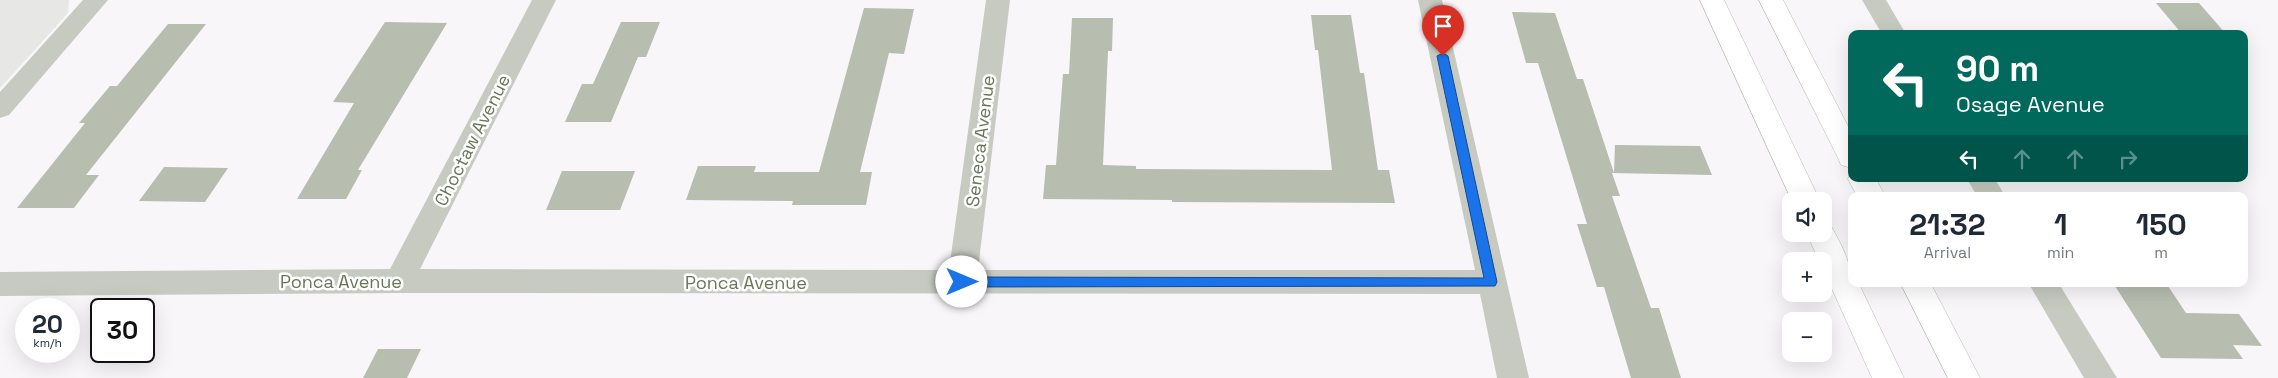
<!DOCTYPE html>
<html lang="en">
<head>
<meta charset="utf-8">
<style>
  :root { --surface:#fff; --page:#f6f6f7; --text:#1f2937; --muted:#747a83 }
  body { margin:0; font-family:"Space Grotesk",sans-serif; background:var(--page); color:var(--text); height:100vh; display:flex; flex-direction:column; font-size:19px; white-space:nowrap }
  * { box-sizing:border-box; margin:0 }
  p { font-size:16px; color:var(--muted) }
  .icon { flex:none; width:28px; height:28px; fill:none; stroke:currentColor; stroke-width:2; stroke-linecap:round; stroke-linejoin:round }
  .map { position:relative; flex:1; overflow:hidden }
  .sheet { position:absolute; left:1848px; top:192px; width:400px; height:95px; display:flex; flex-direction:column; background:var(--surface); border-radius:10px; box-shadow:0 5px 20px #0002 }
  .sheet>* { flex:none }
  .top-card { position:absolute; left:1848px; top:30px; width:400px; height:152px; border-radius:10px; box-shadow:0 5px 20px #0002; background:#00695c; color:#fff; overflow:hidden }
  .controls { position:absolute; left:1782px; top:192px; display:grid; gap:10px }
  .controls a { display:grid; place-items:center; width:50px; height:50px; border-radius:10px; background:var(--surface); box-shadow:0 5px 20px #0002; font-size:25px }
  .speed { position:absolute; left:15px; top:298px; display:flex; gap:10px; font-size:25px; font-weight:700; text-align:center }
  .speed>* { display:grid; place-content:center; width:65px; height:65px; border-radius:50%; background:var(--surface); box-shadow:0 5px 20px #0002; line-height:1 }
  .speed small { font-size:12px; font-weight:400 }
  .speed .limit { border:2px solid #111; border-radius:8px; background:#fff; color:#111 }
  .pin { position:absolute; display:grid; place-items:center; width:42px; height:42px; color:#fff; margin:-51px -21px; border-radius:50% 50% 50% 0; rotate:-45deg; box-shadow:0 0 5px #0007 }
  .pin .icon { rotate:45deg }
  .me { position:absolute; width:55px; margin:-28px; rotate:90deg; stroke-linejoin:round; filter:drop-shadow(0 0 4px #0008) }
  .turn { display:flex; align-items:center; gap:18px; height:105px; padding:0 25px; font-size:22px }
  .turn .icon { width:65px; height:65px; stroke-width:2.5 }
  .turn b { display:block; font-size:35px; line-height:42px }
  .lanes { display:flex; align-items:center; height:48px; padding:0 25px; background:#0003; justify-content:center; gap:25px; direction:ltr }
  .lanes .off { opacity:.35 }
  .eta { display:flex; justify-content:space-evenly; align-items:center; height:85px; text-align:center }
  .eta b { font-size:30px; font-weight:700; line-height:35px }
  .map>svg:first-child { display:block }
  .built { fill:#e7e7e6 }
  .building { fill:#b7bdaf }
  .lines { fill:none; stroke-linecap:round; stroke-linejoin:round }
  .major-casing { stroke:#b8bcb2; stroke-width:1 }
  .minor { fill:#c6cac1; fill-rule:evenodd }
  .major { fill:#fff; fill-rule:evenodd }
  .route { fill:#1a73e8; stroke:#114b97 }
  .labels { text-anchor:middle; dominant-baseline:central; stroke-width:5; stroke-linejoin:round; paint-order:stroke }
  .street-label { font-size:18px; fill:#697659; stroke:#fff }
</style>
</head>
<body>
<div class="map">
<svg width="2278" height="378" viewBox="0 0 2278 378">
  <rect width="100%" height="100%" fill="#f8f6f8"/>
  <!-- built -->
  <path class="built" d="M 0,0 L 69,0 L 68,13 L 0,88 Z"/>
  <!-- building -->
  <path class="building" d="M 2156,3 L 2199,3 L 2226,34 L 2182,34 Z
    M 864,8 L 914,9 L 904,54 L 889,53 L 860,172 L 872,172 L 866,205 L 792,205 L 793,201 L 686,200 L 698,166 L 756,166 L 754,172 L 819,172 Z
    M 1512,12 L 1555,13 L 1577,79 L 1583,79 L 1614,173 L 1615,145 L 1700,146 L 1712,175 L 1612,173 L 1620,196 L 1612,196 L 1651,308 L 1659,308 L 1681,378 L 1631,378 L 1604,287 L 1597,287 L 1577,224 L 1587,224 L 1538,63 L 1526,63 Z
    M 1311,15 L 1351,15 L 1360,73 L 1364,73 L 1378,170 L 1389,170 L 1395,203 L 1172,202 L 1172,200 L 1043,199 L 1046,165 L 1056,165 L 1063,74 L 1069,74 L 1072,18 L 1113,18 L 1112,51 L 1108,51 L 1103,165 L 1136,166 L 1136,169 L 1332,170 L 1318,50 L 1315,50 Z
    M 385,22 L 447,23 L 358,170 L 362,170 L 346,199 L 297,199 L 354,103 L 333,102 Z
    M 621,22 L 660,22 L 646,57 L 638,57 L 611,122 L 565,122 L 582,84 L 593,84 Z
    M 168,24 L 206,24 L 86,175 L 99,175 L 74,208 L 17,208 L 85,123 L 79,123 L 110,86 L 117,86 Z
    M 164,167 L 228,168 L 205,202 L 139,201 Z
    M 562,171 L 635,171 L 620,210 L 546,210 Z
    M 2115,286 L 2168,286 L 2186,313 L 2239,314 L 2262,346 L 2233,345 L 2243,359 L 2161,358 Z
    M 378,349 L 421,349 L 407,378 L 363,378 Z"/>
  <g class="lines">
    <!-- major casing -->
    <g class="major-casing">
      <path id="major" d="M 1700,0 L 1724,0 L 1820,201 L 1792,201 Z
        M 1759,0 L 1783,0 L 1851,132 L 1851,168 L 1841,165 L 1838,158 Z
        M 1851,174 L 1851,179 L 1876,179 L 1885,196 L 1857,196 L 1848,179 Z
        M 1824,224 L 1831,226 C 1842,246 1851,261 1851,284 L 1859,284 L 1904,378 L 1872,378 L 1824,271 L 1824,261 L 1819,261 L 1807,234 L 1824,234 Z
        M 1901,284 L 1931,284 L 1980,378 L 1948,378 Z"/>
    </g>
    <!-- minor -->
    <path class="minor" d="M 83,0 L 108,0 L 9,115 L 0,118 L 0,92 Z
      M 532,0 L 556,0 L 420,269 L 949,270 L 986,0 L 1010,0 L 978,270 L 1475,270 L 1418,0 L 1442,0 L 1529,378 L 1497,378 L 1480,294 L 399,293 L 0,296 L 0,272 L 390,269 Z
      M 1862,0 L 1886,0 L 1906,34 L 1882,34 Z
      M 1967,179 L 1995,179 L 2005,196 L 1977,196 Z
      M 2029,284 L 2059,284 L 2117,378 L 2084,378 Z"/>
    <!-- major -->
    <use href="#major" class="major"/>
  </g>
  <!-- route -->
  <path class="route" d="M 1443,53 L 1448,56 L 1497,282 L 1495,286 L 962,287 L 956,282 L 962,277 L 1484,278 L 1437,56 Z"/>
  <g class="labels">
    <!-- street labels -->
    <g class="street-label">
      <text transform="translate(472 140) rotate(-63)">Choctaw Avenue</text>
      <text transform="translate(980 141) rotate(-83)">Seneca Avenue</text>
      <text x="341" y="281">Ponca Avenue</text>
      <text x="746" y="282">Ponca Avenue</text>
    </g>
  </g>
</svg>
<div class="controls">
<a><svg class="icon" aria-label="sound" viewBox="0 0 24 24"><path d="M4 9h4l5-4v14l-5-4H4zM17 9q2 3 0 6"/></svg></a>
<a>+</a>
<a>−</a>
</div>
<div class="speed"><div>20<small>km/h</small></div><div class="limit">30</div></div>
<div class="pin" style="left:1443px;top:56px;background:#d93025"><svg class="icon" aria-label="arrive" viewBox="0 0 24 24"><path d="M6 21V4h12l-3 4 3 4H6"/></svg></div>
<svg class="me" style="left:962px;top:282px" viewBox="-20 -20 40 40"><circle r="19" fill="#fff"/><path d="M0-13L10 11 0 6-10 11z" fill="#1a73e8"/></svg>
<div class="top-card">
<div class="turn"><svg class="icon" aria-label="left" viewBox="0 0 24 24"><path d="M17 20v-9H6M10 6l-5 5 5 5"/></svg><div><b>90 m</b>Osage Avenue</div></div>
<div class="lanes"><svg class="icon" aria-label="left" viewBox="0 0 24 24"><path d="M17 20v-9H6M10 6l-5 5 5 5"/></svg><svg class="icon off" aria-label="ahead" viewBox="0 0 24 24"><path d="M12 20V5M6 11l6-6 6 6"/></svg><svg class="icon off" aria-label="ahead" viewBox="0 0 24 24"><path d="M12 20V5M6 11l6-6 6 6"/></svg><svg class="icon off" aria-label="right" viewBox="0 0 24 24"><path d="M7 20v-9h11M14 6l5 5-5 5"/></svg></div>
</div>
<section class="sheet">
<div class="eta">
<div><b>21:32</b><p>Arrival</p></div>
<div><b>1</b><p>min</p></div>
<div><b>150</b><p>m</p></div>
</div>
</section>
</div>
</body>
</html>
